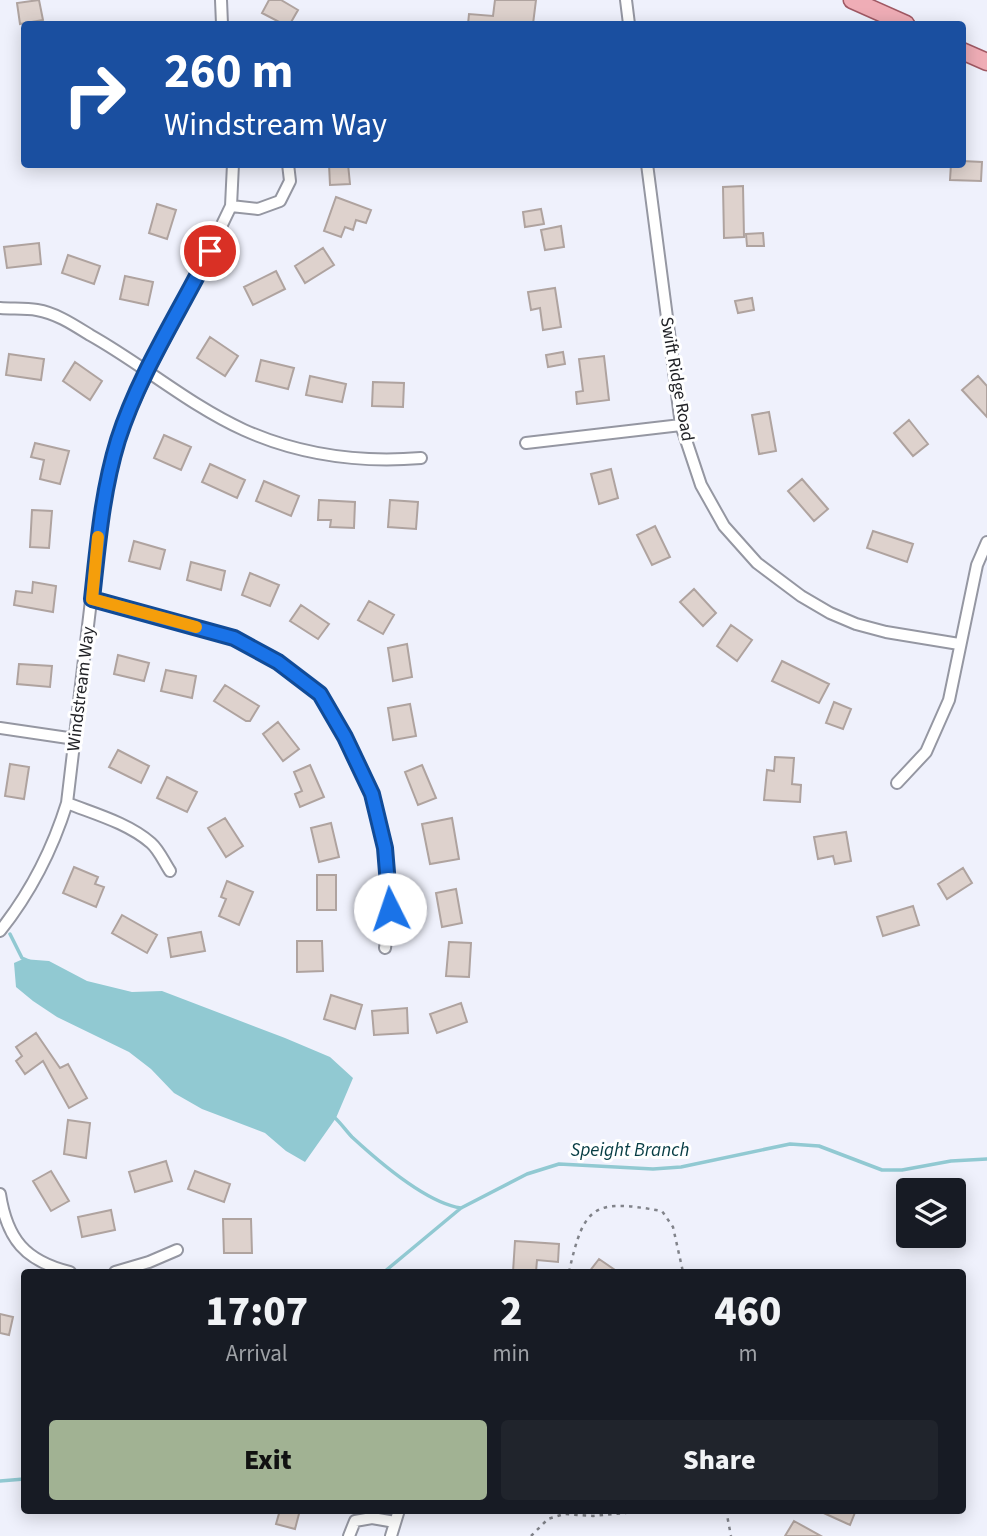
<!DOCTYPE html>
<html lang="en">
<head>
<meta charset="utf-8">
<style>
  :root { --surface:#171b24; --page:#20242c; --text:#f1f3f6; --muted:#9ea1a6; --accent:#a1b293 }
  body { margin:0; font-family:"Source Sans 3",sans-serif; background:var(--page); color:var(--text); height:100vh; display:flex; flex-direction:column; font-size:26px; white-space:nowrap }
  * { box-sizing:border-box; margin:0 }
  p { font-size:23px; color:var(--muted) }
  .icon { flex:none; width:38px; height:38px; fill:none; stroke:currentColor; stroke-width:2; stroke-linecap:round; stroke-linejoin:round }
  .map { position:relative; flex:1; overflow:hidden }
  .side { position:absolute; left:21px; top:1269px; width:945px; height:245px; display:flex; flex-direction:column; background:var(--surface); border-radius:7px; box-shadow:0 4px 18px #0003 }
  .side>* { flex:none }
  .banner { position:absolute; left:21px; top:21px; width:945px; height:147px; border-radius:7px; box-shadow:0 4px 18px #0003; background:#1a4fa0; color:#fff; overflow:hidden }
  .controls { position:absolute; left:896px; top:1178px; display:grid; gap:14px }
  .controls a { display:grid; place-items:center; width:70px; height:70px; border-radius:7px; background:var(--surface); box-shadow:0 4px 18px #0003; font-size:35px }
  .pin { position:absolute; display:grid; place-items:center; width:60px; height:60px; color:#fff; margin:-30px; border:4px solid #fff; border-radius:50%; box-shadow:0 2px 7px #0007 }
  .me { position:absolute; width:77px; margin:-38px; rotate:356deg; stroke-linejoin:round; filter:drop-shadow(0 0 5px #0008) }
  .turn { display:flex; align-items:center; gap:24px; height:147px; padding:0 28px; font-size:32px }
  .turn .icon { width:91px; height:91px; stroke-width:2.5 }
  .turn b { display:block; font-size:49px; line-height:60px }
  .eta { display:flex; justify-content:space-evenly; align-items:center; height:119px; text-align:center }
  .eta b { font-size:42px; font-weight:800; line-height:49px }
  .button { display:flex; gap:14px; margin-top:auto; padding:14px 28px }
  .button a { flex:1; height:80px; border-radius:7px; background:var(--accent); color:#111; font-size:28px; font-weight:800; line-height:80px; text-align:center }
  .button a+a { background:var(--page); color:var(--text) }
  .map>svg:first-child { display:block }
  .water { fill:#91c9d2 }
  .lines { fill:none; stroke-linecap:round; stroke-linejoin:round }
  .stream { stroke:#91c9d2; stroke-width:3.5 }
  .building { fill:#ded2cd; stroke:#afa39f; stroke-width:2 }
  .street-casing { stroke:#9597a2; stroke-width:14 }
  .primary-casing { stroke:#a05964; stroke-width:19 }
  .path { stroke:#81838a; stroke-width:2.5; stroke-dasharray:3.5 5; stroke-linecap:butt }
  .street { stroke:#fff; stroke-width:10 }
  .primary { stroke:#efadb6; stroke-width:16 }
  .route-casing { stroke:#114b97; stroke-width:18 }
  .route { stroke:#1a73e8; stroke-width:12 }
  .slow { stroke:#f59e0b; stroke-width:12 }
  .labels { text-anchor:middle; dominant-baseline:central; stroke-width:6; stroke-linejoin:round; paint-order:stroke }
  .street-label { font-size:18px; fill:#212226; stroke:#fff }
  .water-label { font-size:19px; font-style:italic; fill:#063c43; stroke:#fff }
</style>
</head>
<body>
<div class="map">
<svg width="987" height="1536" viewBox="0 0 987 1536">
  <rect width="100%" height="100%" fill="#eff1fc"/>
  <!-- water -->
  <path class="water" d="M 23,959 L 49,961 L 87,981 L 132,992 L 162,991 L 285,1038 L 330,1057 L 353,1078 L 336,1118 L 305,1162 L 286,1151 L 265,1133 L 202,1109 L 174,1093 L 151,1069 L 129,1052 L 57,1017 L 33,1001 L 16,987 L 14,963 Z"/>
  <g class="lines">
    <!-- stream -->
    <path class="stream" d="M 10,934 L 22,958 L 29,961
      M 334,1117 C 341,1123 346,1131 352,1137 C 378,1161 427,1203 461,1208
      M 384,1272 L 461,1208 L 527,1174 L 559,1164 L 653,1169 L 681,1167 L 790,1144 L 819,1146 L 882,1170 L 902,1170 L 951,1161 L 987,1159
      M 0,1481 L 24,1479"/>
  </g>
  <!-- building -->
  <path class="building" d="M 39,0 L 43,20 L 20,24 L 17,3 Z
    M 269,0 L 281,0 L 298,10 L 290,24 L 283,24 L 262,13 Z
    M 495,0 L 536,0 L 533,24 L 468,24 L 469,14 L 493,16 Z
    M 962,161 L 982,162 L 981,181 L 950,180 L 951,164 L 962,164 Z
    M 329,164 L 348,164 L 350,184 L 330,185 Z
    M 743,186 L 744,237 L 724,238 L 723,187 Z
    M 336,197 L 371,210 L 366,223 L 356,220 L 353,230 L 345,227 L 341,237 L 324,231 Z
    M 157,204 L 176,210 L 167,239 L 149,233 Z
    M 541,209 L 544,224 L 525,227 L 523,212 Z
    M 561,226 L 564,247 L 545,250 L 541,230 Z
    M 763,233 L 764,246 L 747,246 L 746,234 Z
    M 39,243 L 41,264 L 7,268 L 4,247 Z
    M 323,248 L 334,265 L 305,283 L 295,266 Z
    M 68,255 L 100,266 L 94,284 L 62,273 Z
    M 276,271 L 285,289 L 253,305 L 244,287 Z
    M 125,276 L 153,282 L 148,305 L 120,299 Z
    M 555,288 L 561,327 L 543,330 L 540,308 L 531,310 L 528,292 Z
    M 752,298 L 754,310 L 738,313 L 735,301 Z
    M 210,337 L 238,356 L 225,376 L 197,358 Z
    M 563,352 L 565,364 L 548,367 L 546,355 Z
    M 9,354 L 44,359 L 41,380 L 6,375 Z
    M 604,356 L 609,400 L 577,404 L 576,392 L 583,391 L 579,359 Z
    M 261,360 L 294,368 L 288,389 L 256,381 Z
    M 75,362 L 102,381 L 90,400 L 63,381 Z
    M 310,376 L 346,384 L 342,402 L 306,395 Z
    M 978,376 L 987,386 L 987,417 L 962,390 Z
    M 373,382 L 404,383 L 403,407 L 372,406 Z
    M 769,412 L 776,451 L 759,454 L 752,415 Z
    M 909,420 L 928,444 L 913,456 L 894,433 Z
    M 164,435 L 191,447 L 181,470 L 154,458 Z
    M 35,443 L 69,451 L 60,484 L 40,479 L 44,460 L 31,457 Z
    M 210,464 L 245,480 L 237,498 L 202,482 Z
    M 611,469 L 618,498 L 599,504 L 591,474 Z
    M 802,479 L 828,509 L 814,521 L 788,491 Z
    M 264,481 L 299,496 L 291,516 L 256,501 Z
    M 319,500 L 355,502 L 354,528 L 330,527 L 331,520 L 318,520 Z
    M 390,500 L 418,502 L 416,529 L 388,527 Z
    M 32,510 L 52,511 L 49,548 L 30,547 Z
    M 655,526 L 670,557 L 652,565 L 637,535 Z
    M 873,531 L 913,544 L 907,562 L 867,548 Z
    M 134,541 L 165,550 L 160,569 L 129,561 Z
    M 191,562 L 225,571 L 221,590 L 187,580 Z
    M 250,573 L 279,585 L 270,606 L 242,595 Z
    M 33,582 L 56,586 L 53,612 L 14,605 L 16,591 L 32,593 Z
    M 694,589 L 716,613 L 703,626 L 680,602 Z
    M 369,601 L 394,615 L 383,634 L 358,620 Z
    M 301,605 L 329,624 L 318,639 L 290,621 Z
    M 731,625 L 752,640 L 737,661 L 717,646 Z
    M 407,644 L 412,677 L 393,681 L 388,648 Z
    M 118,655 L 149,663 L 144,681 L 114,674 Z
    M 782,661 L 829,684 L 819,703 L 772,681 Z
    M 19,664 L 52,666 L 50,687 L 17,684 Z
    M 166,670 L 196,676 L 192,698 L 161,691 Z
    M 225,685 L 259,706 L 250,721 L 246,721 L 214,701 Z
    M 834,702 L 851,709 L 843,729 L 826,723 Z
    M 410,704 L 416,736 L 393,740 L 388,708 Z
    M 278,722 L 299,749 L 283,761 L 263,734 Z
    M 118,750 L 149,766 L 141,783 L 109,767 Z
    M 775,757 L 794,758 L 792,784 L 801,785 L 800,802 L 764,800 L 767,770 L 774,771 Z
    M 10,764 L 29,767 L 24,799 L 5,796 Z
    M 310,765 L 324,797 L 300,807 L 295,794 L 302,791 L 294,772 Z
    M 422,765 L 436,798 L 418,805 L 405,772 Z
    M 167,777 L 197,792 L 187,812 L 157,798 Z
    M 225,818 L 243,846 L 226,857 L 208,828 Z
    M 452,818 L 459,859 L 430,864 L 422,824 Z
    M 331,823 L 339,857 L 319,862 L 311,828 Z
    M 846,832 L 851,861 L 835,864 L 833,856 L 818,859 L 814,837 Z
    M 74,867 L 98,877 L 95,884 L 104,887 L 96,907 L 63,893 Z
    M 963,868 L 972,883 L 947,899 L 938,884 Z
    M 317,875 L 336,875 L 336,910 L 317,910 Z
    M 227,881 L 253,892 L 239,925 L 219,916 L 226,899 L 221,897 Z
    M 456,889 L 462,923 L 442,927 L 436,893 Z
    M 913,906 L 919,925 L 883,936 L 877,917 Z
    M 122,915 L 157,935 L 147,953 L 112,933 Z
    M 201,932 L 205,951 L 171,957 L 168,938 Z
    M 297,941 L 322,941 L 323,971 L 297,972 Z
    M 449,942 L 471,943 L 469,977 L 446,976 Z
    M 331,995 L 362,1005 L 355,1029 L 324,1019 Z
    M 461,1003 L 467,1022 L 437,1033 L 430,1014 Z
    M 407,1008 L 408,1033 L 374,1035 L 372,1011 Z
    M 36,1033 L 60,1068 L 68,1064 L 87,1098 L 69,1108 L 43,1061 L 25,1074 L 16,1061 L 22,1056 L 16,1047 Z
    M 68,1120 L 90,1123 L 86,1158 L 64,1154 Z
    M 166,1161 L 172,1181 L 135,1192 L 129,1172 Z
    M 51,1171 L 69,1201 L 51,1211 L 33,1181 Z
    M 195,1171 L 230,1184 L 224,1202 L 188,1189 Z
    M 111,1210 L 115,1230 L 82,1237 L 78,1217 Z
    M 223,1219 L 251,1219 L 252,1253 L 224,1253 Z
    M 515,1241 L 559,1244 L 558,1262 L 537,1260 L 536,1272 L 513,1272 Z
    M 599,1259 L 618,1272 L 589,1272 Z
    M 0,1314 L 13,1317 L 9,1335 L 0,1333 Z
    M 280,1510 L 300,1510 L 295,1529 L 276,1524 Z
    M 817,1510 L 856,1510 L 850,1525 Z
    M 794,1521 L 821,1536 L 785,1536 Z"/>
  <g class="lines">
    <!-- street casing -->
    <g class="street-casing">
      <path id="street" d="M 221,0 L 222,24
        M 626,0 L 629,24
        M 647,164 L 681,425 L 701,485 L 724,526 L 757,563 L 801,596 L 830,613 L 856,624 L 886,632 L 959,644
        M 231,206 L 258,209 L 280,201 L 290,181 L 288,164
        M 0,308 C 12,309 25,308 37,310 C 56,313 74,325 90,335 C 142,364 189,405 244,430 C 300,455 360,463 421,458
        M 526,443 L 681,425
        M 92,599 L 234,638 L 278,662 L 320,694 L 345,737 L 372,794 L 377,813 L 385,848 L 390,909 L 385,948
        M 0,728 L 75,739
        M 897,783 L 926,752 L 949,700 L 977,565 L 987,542
        M 67,803 C 95,814 128,823 151,843 C 159,850 164,862 170,871
        M 0,931 C 31,892 52,851 67,803 L 101,516 L 112,461 L 128,415 L 148,371 L 191,289 L 231,206 L 233,164
        M 0,1194 C 7,1239 25,1261 70,1272
        M 115,1272 L 149,1262 L 177,1250
        M 349,1536 L 355,1521 L 372,1518 L 395,1522
        M 391,1536 L 399,1510"/>
    </g>
    <!-- primary casing -->
    <g class="primary-casing">
      <path id="primary" d="M 852,0 L 906,24
        M 962,51 L 987,62"/>
    </g>
    <!-- path -->
    <path class="path" d="M 569,1272 C 584,1204 594,1199 662,1211 L 673,1227 L 683,1272
      M 726,1510 L 731,1536
      M 531,1536 L 548,1519 L 564,1514 L 593,1516 L 655,1510"/>
    <!-- street -->
    <use href="#street" class="street"/>
    <!-- primary -->
    <use href="#primary" class="primary"/>
  </g>
  <g class="lines">
    <!-- route casing -->
    <g class="route-casing">
      <path id="route" d="M 210,251 C 179,313 139,374 118,440 C 102,492 98,545 92,599 L 234,638 L 278,662 L 320,694 L 345,737 L 372,794 L 385,848 L 390,909"/>
    </g>
    <!-- route -->
    <use href="#route" class="route"/>
    <!-- slow -->
    <path class="slow" d="M 98,537 L 92,599 L 196,627"/>
  </g>
  <g class="labels">
    <!-- street labels -->
    <g class="street-label">
      <text transform="translate(677 379) rotate(80)">Swift Ridge Road</text>
      <text transform="translate(81 689) rotate(-83)">Windstream Way</text>
    </g>
    <!-- water labels -->
    <g class="water-label">
      <text x="630" y="1150">Speight Branch</text>
    </g>
  </g>
</svg>
<div class="controls">
<a><svg class="icon" aria-label="layers" viewBox="0 0 24 24"><path d="M12 4l9 5-9 5-9-5zM3 14l9 5 9-5"/></svg></a>
</div>
<div class="pin" style="left:210px;top:251px;background:#d93025"><svg class="icon" aria-label="arrive" viewBox="0 0 24 24"><path d="M6 21V4h12l-3 4 3 4H6"/></svg></div>
<svg class="me" style="left:390px;top:909px" viewBox="-20 -20 40 40"><circle r="19" fill="#fff"/><path d="M0-13L10 11 0 6-10 11z" fill="#1a73e8"/></svg>
<div class="banner">
<div class="turn"><svg class="icon" aria-label="right" viewBox="0 0 24 24"><path d="M7 20v-9h11M14 6l5 5-5 5"/></svg><div><b>260 m</b>Windstream Way</div></div>
</div>
<section class="side">
<div class="eta">
<div><b>17:07</b><p>Arrival</p></div>
<div><b>2</b><p>min</p></div>
<div><b>460</b><p>m</p></div>
</div>
<div class="button"><a>Exit</a><a>Share</a></div>
</section>
</div>
</body>
</html>
